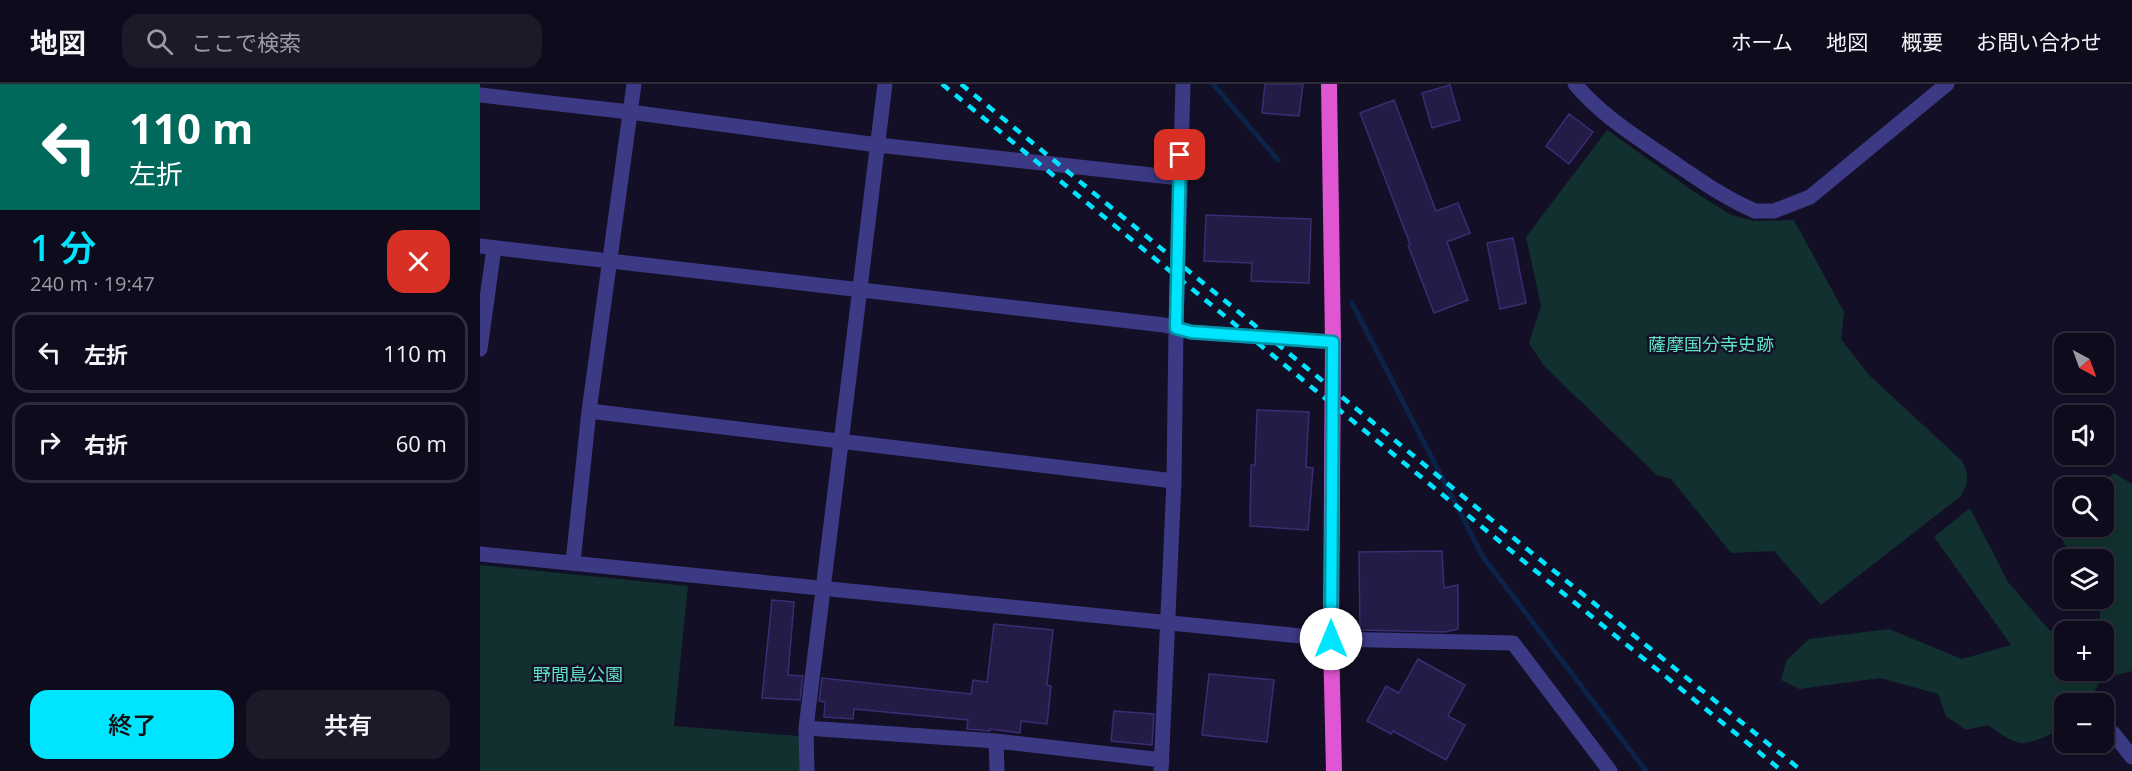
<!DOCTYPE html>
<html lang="ja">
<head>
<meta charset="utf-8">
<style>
  :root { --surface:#0e0b1c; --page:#1c1929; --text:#f1f3f6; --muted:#9b9ba3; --line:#2e2b3b; --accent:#00e5ff }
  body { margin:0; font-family:"Open Sans","Noto Sans JP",sans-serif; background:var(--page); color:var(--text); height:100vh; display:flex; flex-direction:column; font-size:22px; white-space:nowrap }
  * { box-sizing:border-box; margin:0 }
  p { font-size:20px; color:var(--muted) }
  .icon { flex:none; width:33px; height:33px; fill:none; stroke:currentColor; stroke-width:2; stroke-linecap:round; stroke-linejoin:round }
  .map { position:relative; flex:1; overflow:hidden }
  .panel { display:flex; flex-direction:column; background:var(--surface); width:480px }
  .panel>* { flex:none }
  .banner { background:#00695c; color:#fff; overflow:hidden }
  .needle { width:39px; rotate:139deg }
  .tools { position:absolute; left:1574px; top:249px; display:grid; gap:12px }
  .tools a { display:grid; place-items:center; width:60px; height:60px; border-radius:12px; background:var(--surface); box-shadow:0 3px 9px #0003,0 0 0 2px var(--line); font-size:30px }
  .pin { position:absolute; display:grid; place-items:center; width:51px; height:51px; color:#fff; margin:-26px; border-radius:12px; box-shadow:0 3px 9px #0006 }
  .me { position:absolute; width:66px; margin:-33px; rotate:0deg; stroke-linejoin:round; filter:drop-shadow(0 0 4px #0008) }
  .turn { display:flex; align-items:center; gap:21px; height:126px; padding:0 30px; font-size:27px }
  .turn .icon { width:78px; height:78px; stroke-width:2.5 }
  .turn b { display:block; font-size:42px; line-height:51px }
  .round { display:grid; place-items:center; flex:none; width:63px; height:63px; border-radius:18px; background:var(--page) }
  .headline { display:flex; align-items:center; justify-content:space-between; height:102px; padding:0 30px }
  h1 { font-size:36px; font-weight:600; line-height:45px; color:var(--accent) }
  .button { display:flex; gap:12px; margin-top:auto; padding:12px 30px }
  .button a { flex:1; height:69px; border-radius:18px; background:var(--accent); color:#111; font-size:24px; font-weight:600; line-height:69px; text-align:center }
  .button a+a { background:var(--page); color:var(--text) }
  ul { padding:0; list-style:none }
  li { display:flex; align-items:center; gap:18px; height:81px; margin:0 12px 9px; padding:0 18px; border:3px solid var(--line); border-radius:18px }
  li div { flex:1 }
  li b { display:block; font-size:22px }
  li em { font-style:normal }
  header { display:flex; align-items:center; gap:36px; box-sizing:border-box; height:84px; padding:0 30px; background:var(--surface); border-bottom:2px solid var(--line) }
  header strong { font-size:28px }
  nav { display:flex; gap:33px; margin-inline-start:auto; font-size:21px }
  .search { width:420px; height:54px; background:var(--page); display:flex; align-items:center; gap:15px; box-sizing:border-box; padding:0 21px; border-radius:18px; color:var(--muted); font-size:22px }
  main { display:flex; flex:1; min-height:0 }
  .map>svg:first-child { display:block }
  .green { fill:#12302f; fill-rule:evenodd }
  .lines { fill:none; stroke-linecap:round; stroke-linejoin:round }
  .stream { stroke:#0c2248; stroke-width:5 }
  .building { fill:#241b47; stroke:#3b2d73; stroke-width:1.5 }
  .minor { stroke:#3d3a85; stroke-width:15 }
  .tertiary { stroke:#3d3a85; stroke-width:15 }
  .trunk { stroke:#e055d1; stroke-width:16 }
  .rail { stroke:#00e5ff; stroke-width:4.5; stroke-dasharray:9 8; stroke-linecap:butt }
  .route-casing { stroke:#0095a6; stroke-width:15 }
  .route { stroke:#00e5ff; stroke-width:10 }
  .labels { text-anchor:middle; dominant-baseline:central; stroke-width:5; stroke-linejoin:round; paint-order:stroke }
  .park-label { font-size:18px; fill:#5fe0c0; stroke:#130f26 }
</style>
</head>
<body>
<header>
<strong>地図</strong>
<div class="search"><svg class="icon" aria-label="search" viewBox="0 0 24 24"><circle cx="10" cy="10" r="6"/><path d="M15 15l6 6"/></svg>ここで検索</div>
<nav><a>ホーム</a><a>地図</a><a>概要</a><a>お問い合わせ</a></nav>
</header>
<main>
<section class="panel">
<div class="banner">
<div class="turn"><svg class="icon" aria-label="left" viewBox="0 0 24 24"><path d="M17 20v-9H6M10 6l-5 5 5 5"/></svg><div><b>110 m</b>左折</div></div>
</div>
<div class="headline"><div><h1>1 分</h1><p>240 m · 19:47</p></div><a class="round" style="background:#d93025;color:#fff"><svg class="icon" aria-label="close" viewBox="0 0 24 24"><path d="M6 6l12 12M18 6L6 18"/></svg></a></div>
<ul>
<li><svg class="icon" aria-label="left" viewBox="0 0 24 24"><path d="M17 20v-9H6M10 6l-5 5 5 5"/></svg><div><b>左折</b></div><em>110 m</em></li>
<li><svg class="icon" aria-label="right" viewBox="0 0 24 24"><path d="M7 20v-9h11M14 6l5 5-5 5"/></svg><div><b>右折</b></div><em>60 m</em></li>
</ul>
<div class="button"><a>終了</a><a>共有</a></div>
</section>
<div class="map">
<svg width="1652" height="687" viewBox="0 0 1652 687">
  <rect width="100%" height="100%" fill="#130f26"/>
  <!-- green -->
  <path class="green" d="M 1127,46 L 1213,107 L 1251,131 L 1274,137 L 1314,136 L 1364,228 L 1361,255 L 1389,291 L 1482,377 C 1489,391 1489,399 1481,412 L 1341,521 L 1294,467 L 1251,469 L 1191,395 L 1177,391 L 1064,282 L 1049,259 L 1061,222 L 1046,153 Z
    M 1634,389 L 1652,400 L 1652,587 L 1622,595 L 1607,619 L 1584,620 L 1584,643 C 1575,649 1553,659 1543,659 C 1531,659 1517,647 1508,641 L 1486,646 L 1466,632 L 1458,610 L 1400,594 L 1319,605 L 1301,596 L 1306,577 L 1329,555 L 1409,545 L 1482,575 L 1531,561 L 1454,453 L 1490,424 L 1528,498 L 1570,547 L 1595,537 L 1608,545 L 1620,534 L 1620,519 L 1617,515 L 1623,514 L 1623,476 L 1594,475 L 1574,443 L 1584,434 L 1584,442 L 1623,442 L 1623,404 L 1618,403 ZM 1584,548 L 1623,548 L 1623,586 L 1584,586 Z
    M 0,481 L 208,502 L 194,642 L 319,652 L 320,687 L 0,687 Z"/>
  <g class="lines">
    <!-- stream -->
    <path class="stream" d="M 733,0 L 798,76
      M 872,219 L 1003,473 L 1166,687"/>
  </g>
  <!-- building -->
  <path class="building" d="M 785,0 L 823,0 L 819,32 L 782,29 Z
    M 970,1 L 980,36 L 952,44 L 942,9 Z
    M 914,16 L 956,127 L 978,119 L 990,149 L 967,158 L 988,216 L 954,229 L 928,161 L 930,160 L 880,29 Z
    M 1089,30 L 1113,48 L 1089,80 L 1066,62 Z
    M 726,131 L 831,135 L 829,199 L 771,197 L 772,179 L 724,177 Z
    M 1033,154 L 1046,219 L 1020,225 L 1007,159 Z
    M 777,326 L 829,328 L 826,383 L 833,384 L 828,446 L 770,442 L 771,381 L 775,381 Z
    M 962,467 L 964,504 L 978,501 L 978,545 L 965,548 L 880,546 L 879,468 Z
    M 292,516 L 314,518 L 308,591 L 323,592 L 320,616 L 282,614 Z
    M 514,540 L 573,546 L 567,601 L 571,602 L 567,640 L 541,637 L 540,649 L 510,645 L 510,647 L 487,645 L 488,636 L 374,625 L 373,635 L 344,633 L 345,618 L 339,617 L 342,594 L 491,610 L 493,596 L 507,598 Z
    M 938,575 L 985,601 L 968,632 L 985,641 L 966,676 L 913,647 L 911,650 L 887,637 L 906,602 L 919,609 Z
    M 729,590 L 794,596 L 787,658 L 722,651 Z
    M 634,627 L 674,630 L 672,661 L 631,657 Z"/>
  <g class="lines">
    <!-- minor -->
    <path class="minor" d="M 0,11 L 150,28 L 398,61 L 699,94
      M 1275,127 L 1294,127 L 1330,113 L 1467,0
      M 0,162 L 684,241 L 711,248 L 853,258
      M 0,265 L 14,164
      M 109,327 L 694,397
      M 0,470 L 851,555 L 1033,559 L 1130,687
      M 93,478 L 109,327 L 154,0
      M 326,644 L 516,657 L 682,676
      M 1633,649 L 1652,673
      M 516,657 L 517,687
      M 327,687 L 326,644 L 405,0
      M 681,687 L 694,397 L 696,244 L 703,0"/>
    <!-- tertiary -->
    <path class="tertiary" d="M 1095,0 C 1120,30 1152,50 1184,72 C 1214,92 1242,113 1275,127"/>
    <!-- trunk -->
    <path class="trunk" d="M 849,0 L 853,258 L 851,555 L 854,687"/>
    <!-- rail -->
    <path class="rail" d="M 462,0 L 1052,484 L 1302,687
      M 481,0 L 1058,474 L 1322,687"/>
  </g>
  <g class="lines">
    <!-- route casing -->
    <g class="route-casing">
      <path id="route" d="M 700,71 L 696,244 L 711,248 L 853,258 L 851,555"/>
    </g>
    <!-- route -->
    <use href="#route" class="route"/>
  </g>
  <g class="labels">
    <!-- park labels -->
    <g class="park-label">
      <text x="1231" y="260">薩摩国分寺史跡</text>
      <text x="98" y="590">野間島公園</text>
    </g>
  </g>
</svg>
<div class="tools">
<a><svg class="needle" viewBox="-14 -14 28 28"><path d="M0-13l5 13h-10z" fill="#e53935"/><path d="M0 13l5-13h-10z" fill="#9b9ba3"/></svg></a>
<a><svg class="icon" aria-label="sound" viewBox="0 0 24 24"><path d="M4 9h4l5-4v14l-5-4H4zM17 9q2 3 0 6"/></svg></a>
<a><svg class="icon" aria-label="search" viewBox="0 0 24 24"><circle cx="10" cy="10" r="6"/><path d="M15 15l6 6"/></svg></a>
<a><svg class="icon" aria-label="layers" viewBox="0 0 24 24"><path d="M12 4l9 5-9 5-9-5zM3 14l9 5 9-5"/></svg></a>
<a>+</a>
<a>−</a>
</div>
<div class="pin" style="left:700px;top:71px;background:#d93025"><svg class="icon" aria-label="arrive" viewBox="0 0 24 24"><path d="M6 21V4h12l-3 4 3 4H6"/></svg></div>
<svg class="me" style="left:851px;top:555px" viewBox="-20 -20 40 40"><circle r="19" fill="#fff"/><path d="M0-13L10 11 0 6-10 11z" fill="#00e5ff"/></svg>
</div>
</main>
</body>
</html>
